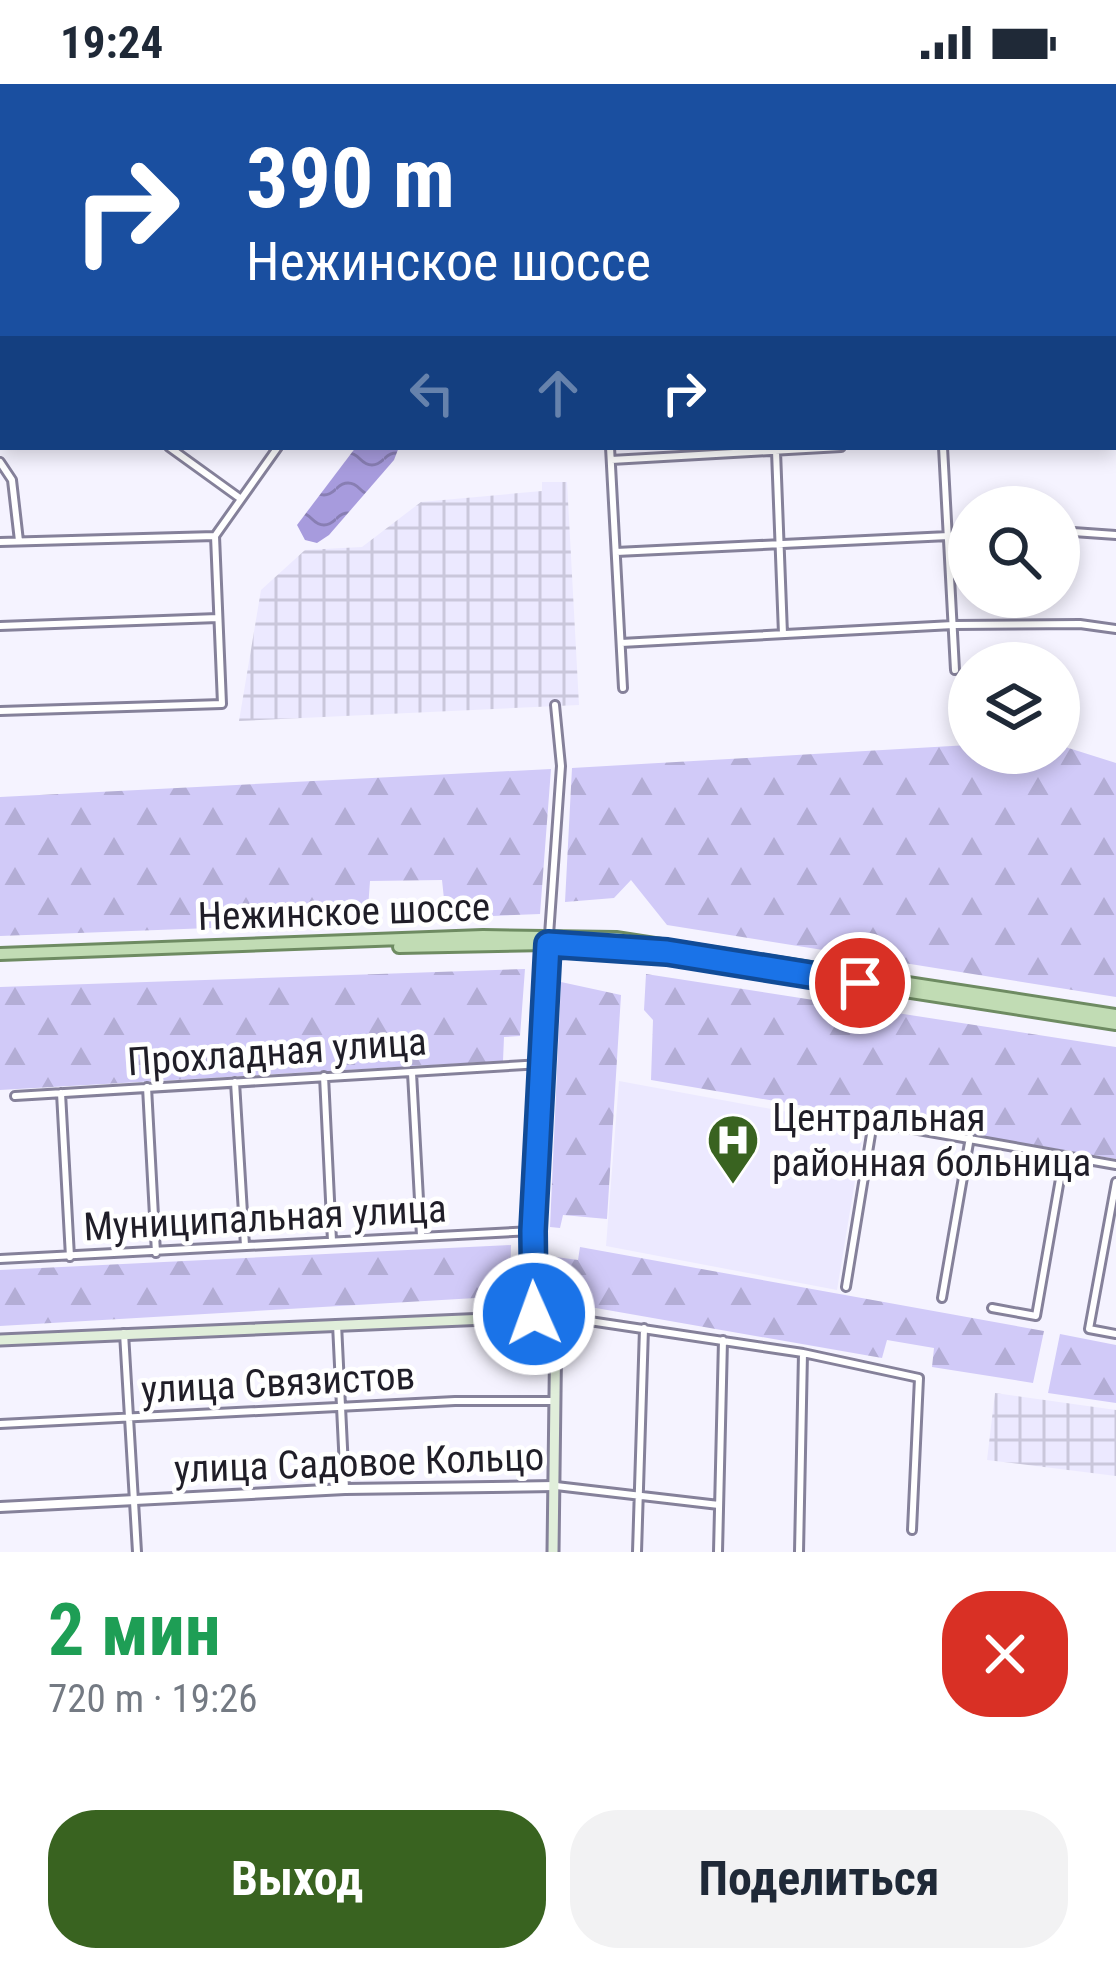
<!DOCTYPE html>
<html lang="ru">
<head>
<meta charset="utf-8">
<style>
  :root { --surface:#fff; --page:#f2f2f3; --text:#1f2937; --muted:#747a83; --accent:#396320 }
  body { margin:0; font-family:"Roboto Condensed",sans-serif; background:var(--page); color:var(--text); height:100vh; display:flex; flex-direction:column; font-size:45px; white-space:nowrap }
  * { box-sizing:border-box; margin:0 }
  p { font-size:39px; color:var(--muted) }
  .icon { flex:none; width:66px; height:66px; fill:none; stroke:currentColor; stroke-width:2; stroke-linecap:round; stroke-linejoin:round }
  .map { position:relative; height:1468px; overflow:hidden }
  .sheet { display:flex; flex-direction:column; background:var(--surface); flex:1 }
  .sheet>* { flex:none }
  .banner { position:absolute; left:0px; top:0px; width:1116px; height:366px; box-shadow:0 6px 18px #0003; background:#1a4fa0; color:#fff; overflow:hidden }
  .buttons { position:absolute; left:948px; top:402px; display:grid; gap:24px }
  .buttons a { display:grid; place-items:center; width:132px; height:132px; border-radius:50%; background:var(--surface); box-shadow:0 6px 18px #0003; font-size:60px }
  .pin { position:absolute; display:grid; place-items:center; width:102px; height:102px; color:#fff; margin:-51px; border:6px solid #fff; border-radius:50%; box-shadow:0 3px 12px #0007 }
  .me { position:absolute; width:132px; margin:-66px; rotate:358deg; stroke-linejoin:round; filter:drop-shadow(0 0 9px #0008) }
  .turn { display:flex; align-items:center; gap:42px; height:252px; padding:0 48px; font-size:54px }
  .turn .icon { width:156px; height:156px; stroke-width:2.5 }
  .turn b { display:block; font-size:84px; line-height:102px }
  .lanes { display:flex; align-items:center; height:114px; padding:0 48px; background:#0003; justify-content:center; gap:60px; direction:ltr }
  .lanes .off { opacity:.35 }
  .round { display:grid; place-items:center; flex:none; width:126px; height:126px; border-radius:48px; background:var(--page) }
  .summary { display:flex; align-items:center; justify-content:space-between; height:204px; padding:0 48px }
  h1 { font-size:72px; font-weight:700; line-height:90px; color:#1e9e55 }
  .primary-button { display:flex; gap:24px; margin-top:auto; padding:24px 48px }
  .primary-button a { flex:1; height:138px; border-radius:48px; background:var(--accent); color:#fff; font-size:48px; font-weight:700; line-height:138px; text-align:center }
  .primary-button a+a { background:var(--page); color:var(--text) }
  .status { display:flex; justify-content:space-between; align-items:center; height:84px; padding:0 60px; background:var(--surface); direction:ltr }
  .status svg { height:33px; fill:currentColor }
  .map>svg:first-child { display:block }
  .built { fill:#ece9ff }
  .industrial { fill:url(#industrial-grid) }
  .forest { fill:url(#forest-firs) }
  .water { fill:url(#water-waves) }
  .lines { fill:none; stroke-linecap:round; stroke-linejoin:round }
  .minor-casing { stroke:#85819a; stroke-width:12 }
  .tertiary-casing { stroke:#85819a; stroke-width:14 }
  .secondary-casing { stroke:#85819a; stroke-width:15 }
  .primary-casing { stroke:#6e8b62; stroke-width:16 }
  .minor { stroke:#fff; stroke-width:6 }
  .tertiary { stroke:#fff; stroke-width:8 }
  .secondary { stroke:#e0eeda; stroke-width:9 }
  .primary { stroke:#c1dcb4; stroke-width:10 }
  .route-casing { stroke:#114b97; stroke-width:30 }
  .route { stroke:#1a73e8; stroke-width:21 }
  .labels { text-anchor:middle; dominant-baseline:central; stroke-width:9; stroke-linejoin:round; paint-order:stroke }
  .street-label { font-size:39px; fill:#201e28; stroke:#fff }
  .poi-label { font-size:39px; fill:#201e28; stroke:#fff; text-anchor:start }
</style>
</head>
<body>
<div class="status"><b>19:24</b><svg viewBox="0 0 49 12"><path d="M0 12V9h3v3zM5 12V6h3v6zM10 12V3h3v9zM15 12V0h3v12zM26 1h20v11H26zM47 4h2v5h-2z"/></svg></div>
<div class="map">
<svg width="1116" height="1468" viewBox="0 0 1116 1468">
  <defs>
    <pattern id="industrial-grid" width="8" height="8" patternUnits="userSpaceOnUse" patternTransform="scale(3)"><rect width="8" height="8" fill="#ece9ff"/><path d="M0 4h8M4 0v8" fill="none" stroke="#cac7db"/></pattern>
    <pattern id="forest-firs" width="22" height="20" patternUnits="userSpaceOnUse" patternTransform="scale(3)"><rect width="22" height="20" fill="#d1caf8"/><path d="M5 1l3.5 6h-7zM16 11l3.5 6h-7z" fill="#b3add5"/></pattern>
    <pattern id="water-waves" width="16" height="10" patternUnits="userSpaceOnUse" patternTransform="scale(3)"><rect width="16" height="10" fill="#a79bdd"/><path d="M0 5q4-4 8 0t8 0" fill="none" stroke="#887eb3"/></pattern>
  </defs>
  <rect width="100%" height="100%" fill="#f5f3ff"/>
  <!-- built -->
  <path class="built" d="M 619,997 L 864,1042 L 837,1206 L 606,1162 Z"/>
  <!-- industrial -->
  <path class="industrial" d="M 542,398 L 567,398 L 579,621 L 239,637 L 261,506 L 305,466 L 362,463 L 421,418 L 542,407 Z
    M 995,1309 L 1116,1326 L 1116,1392 L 987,1376 Z"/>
  <!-- forest -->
  <path class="forest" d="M 969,661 L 969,669 L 1059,669 L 1059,661 L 1116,679 L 1116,913 L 667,841 L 631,796 L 614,814 L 565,818 L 572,684 Z
    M 551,685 L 540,830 L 446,834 L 442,796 L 370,797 L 367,838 L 0,852 L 0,713 Z
    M 525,885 L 520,952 L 504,953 L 503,977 L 0,1006 L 0,903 Z
    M 646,890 L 1116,963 L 1116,1075 L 651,996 L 653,936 L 644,926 Z
    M 561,898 L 621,911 L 607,1135 L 563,1131 L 560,1144 L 550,1143 Z
    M 511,1161 L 510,1212 L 0,1242 L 0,1186 Z
    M 580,1163 L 1044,1247 L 1033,1299 L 932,1283 L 934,1264 L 887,1256 L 882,1274 L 573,1220 L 561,1201 L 556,1173 L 578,1176 Z
    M 1060,1250 L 1116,1261 L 1116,1319 L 1048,1309 Z"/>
  <!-- water -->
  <path class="water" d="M 356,363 L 399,363 L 394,376 L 329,451 L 317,459 L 305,456 L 297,441 Z"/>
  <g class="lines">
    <!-- minor casing -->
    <g class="minor-casing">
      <path id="minor" d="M 597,3 L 602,0
        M 0,109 L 3,111
        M 1113,174 L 1116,174
        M 0,244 L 3,240
        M 1113,355 L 1116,356
        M 169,363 L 241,415
        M 610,363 L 623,604
        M 943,363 L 955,586
        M 776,367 L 783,550
        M 611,376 L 841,363
        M 0,378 L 12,396 L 19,457
        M 1059,447 L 1116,451
        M 0,458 L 215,452
        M 616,468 L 969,451
        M 0,542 L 218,534
        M 621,559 L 953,541 L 1080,540 L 1116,545
        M 0,627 L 222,620 L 215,452 L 278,363
        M 549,851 L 561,682 L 555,621
        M 412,989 L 421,1152
        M 324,992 L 332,1157
        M 235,998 L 245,1162
        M 147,1003 L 156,1169
        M 61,1009 L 70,1173
        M 15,1012 L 542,980
        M 1116,1098 L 1089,1245 L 1116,1250
        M 0,1175 L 533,1147
        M 846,1203 L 873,1038 L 1116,1081
        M 942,1214 L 970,1053
        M 992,1224 L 1036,1232 L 1064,1072
        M 556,1232 L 803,1269 L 919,1294 L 912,1446
        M 337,1240 L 345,1405
        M 124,1249 L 137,1468
        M 0,1340 L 455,1317 L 554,1317
        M 556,1402 L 719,1421
        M 637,1468 L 644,1244
        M 718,1468 L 723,1256
        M 799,1468 L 803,1269"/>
    </g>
    <!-- tertiary casing -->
    <g class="tertiary-casing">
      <path id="tertiary" d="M 0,1423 L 345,1405 L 555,1402"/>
    </g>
    <!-- secondary casing -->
    <g class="secondary-casing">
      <path id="secondary" d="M 534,1230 L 533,1147 L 548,860
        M 0,1256 L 556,1232 L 553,1468"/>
    </g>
    <!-- primary casing -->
    <g class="primary-casing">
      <path id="primary" d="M 399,863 L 548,860 L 634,865 L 1116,940
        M 0,870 L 483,852 L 616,854 L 1116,931"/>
    </g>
    <!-- minor -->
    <use href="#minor" class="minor"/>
    <!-- tertiary -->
    <use href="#tertiary" class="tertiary"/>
    <!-- secondary -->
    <use href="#secondary" class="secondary"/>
    <!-- primary -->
    <use href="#primary" class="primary"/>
  </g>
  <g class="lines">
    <!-- route casing -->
    <g class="route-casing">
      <path id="route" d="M 534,1230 L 533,1147 L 548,860 L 667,868 L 860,899"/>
    </g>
    <!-- route -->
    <use href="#route" class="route"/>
  </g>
  <!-- icons -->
  <defs>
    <g id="hospital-pin" transform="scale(2.7)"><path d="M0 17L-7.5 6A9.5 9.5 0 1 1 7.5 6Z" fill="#396320" stroke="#fff"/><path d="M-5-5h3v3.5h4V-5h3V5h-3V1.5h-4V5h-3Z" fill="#fff"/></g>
  </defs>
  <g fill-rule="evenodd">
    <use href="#hospital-pin" x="733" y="1056"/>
  </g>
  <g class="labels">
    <!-- street labels -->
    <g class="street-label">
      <text transform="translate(344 828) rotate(-2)">Нежинское шоссе</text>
      <text transform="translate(277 968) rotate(-4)">Прохладная улица</text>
      <text transform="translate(265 1134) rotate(-3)">Муниципальная улица</text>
      <text transform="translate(278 1299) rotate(-3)">улица Связистов</text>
      <text transform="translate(359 1379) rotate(-2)">улица Садовое Кольцо</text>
    </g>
    <!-- poi labels -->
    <g class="poi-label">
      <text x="772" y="1034">Центральная<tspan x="772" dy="45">районная больница</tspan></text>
    </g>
  </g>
</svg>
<div class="buttons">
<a><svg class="icon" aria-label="search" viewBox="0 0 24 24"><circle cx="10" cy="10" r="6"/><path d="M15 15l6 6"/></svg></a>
<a><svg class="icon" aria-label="layers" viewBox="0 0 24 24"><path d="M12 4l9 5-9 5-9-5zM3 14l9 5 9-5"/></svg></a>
</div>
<div class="pin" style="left:860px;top:899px;background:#d93025"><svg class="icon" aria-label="arrive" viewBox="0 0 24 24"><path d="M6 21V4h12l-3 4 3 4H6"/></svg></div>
<svg class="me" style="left:534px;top:1230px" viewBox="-20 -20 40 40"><circle r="17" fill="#1a73e8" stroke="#fff" stroke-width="3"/><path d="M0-11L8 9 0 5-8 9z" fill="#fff"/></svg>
<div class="banner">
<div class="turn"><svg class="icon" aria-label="right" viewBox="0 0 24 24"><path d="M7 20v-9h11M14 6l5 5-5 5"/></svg><div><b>390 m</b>Нежинское шоссе</div></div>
<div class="lanes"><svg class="icon off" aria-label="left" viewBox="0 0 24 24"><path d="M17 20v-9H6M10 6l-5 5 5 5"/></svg><svg class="icon off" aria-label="ahead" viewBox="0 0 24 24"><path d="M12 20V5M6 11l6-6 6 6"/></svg><svg class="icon" aria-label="right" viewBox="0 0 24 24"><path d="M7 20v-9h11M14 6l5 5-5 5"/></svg></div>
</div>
</div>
<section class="sheet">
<div class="summary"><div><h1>2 мин</h1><p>720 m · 19:26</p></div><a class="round" style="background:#d93025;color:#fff"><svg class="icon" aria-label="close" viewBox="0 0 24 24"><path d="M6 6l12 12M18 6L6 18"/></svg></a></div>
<div class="primary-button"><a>Выход</a><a>Поделиться</a></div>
</section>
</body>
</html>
